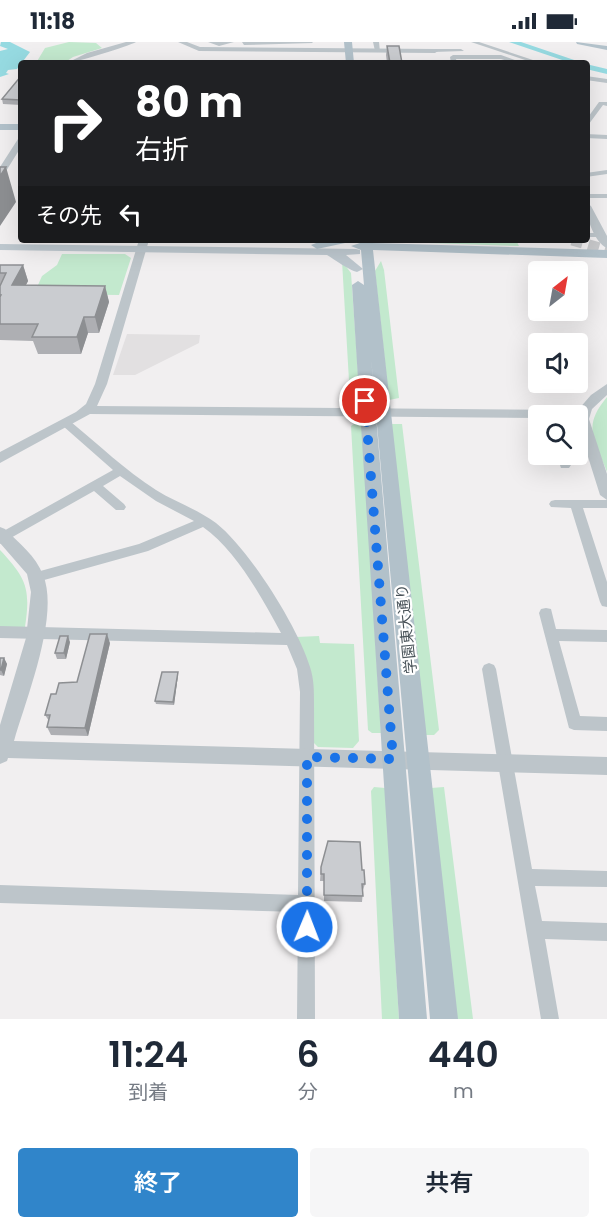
<!DOCTYPE html>
<html lang="ja">
<head>
<meta charset="utf-8">
<style>
  :root { --surface:#fff; --page:#f6f6f7; --text:#1f2937; --muted:#747a83; --accent:#3085ca }
  body { margin:0; font-family:Poppins,"Noto Sans JP",sans-serif; background:var(--page); color:var(--text); height:100vh; display:flex; flex-direction:column; font-size:22px; white-space:nowrap }
  * { box-sizing:border-box; margin:0 }
  p { font-size:20px; color:var(--muted) }
  .icon { flex:none; width:33px; height:33px; fill:none; stroke:currentColor; stroke-width:2; stroke-linecap:round; stroke-linejoin:round }
  .map { position:relative; height:977px; overflow:hidden }
  .details { display:flex; flex-direction:column; background:var(--surface); flex:1 }
  .details>* { flex:none }
  .top-card { position:absolute; left:18px; top:18px; width:572px; height:183px; border-radius:6px; box-shadow:0 6px 24px #0002; background:#202124; color:#fff; overflow:hidden }
  .needle { width:39px; rotate:31deg }
  .controls { position:absolute; left:528px; top:219px; display:grid; gap:12px }
  .controls a { display:grid; place-items:center; width:60px; height:60px; border-radius:6px; background:var(--surface); box-shadow:0 6px 24px #0002; font-size:30px }
  .pin { position:absolute; display:grid; place-items:center; width:51px; height:51px; color:#fff; margin:-26px; border:3px solid #fff; border-radius:50%; box-shadow:0 2px 6px #0007 }
  .me { position:absolute; width:66px; margin:-33px; rotate:1deg; stroke-linejoin:round; filter:drop-shadow(0 0 4px #0008) }
  .turn { display:flex; align-items:center; gap:21px; height:126px; padding:0 18px; font-size:27px }
  .turn .icon { width:78px; height:78px; stroke-width:2.5 }
  .turn b { display:block; font-size:42px; line-height:51px }
  .then { display:flex; align-items:center; height:57px; padding:0 18px; background:#0003; gap:12px; font-size:22px }
  .eta { display:flex; justify-content:space-evenly; align-items:center; height:102px; text-align:center }
  .eta b { font-size:36px; font-weight:600; line-height:42px }
  .cta { display:flex; gap:12px; margin-top:auto; padding:12px 18px }
  .cta a { flex:1; height:69px; border-radius:6px; background:var(--accent); color:#fff; font-size:24px; font-weight:600; line-height:69px; text-align:center }
  .cta a+a { background:var(--page); color:var(--text) }
  .status { display:flex; justify-content:space-between; align-items:center; height:42px; padding:0 30px; background:var(--surface); direction:ltr }
  .status svg { height:16px; fill:currentColor }
  .map>svg:first-child { display:block }
  .education { fill:#e2e0e1 }
  .green { fill:#c3e9ce }
  .water { fill:#96dae1 }
  .lines { fill:none; stroke-linecap:round; stroke-linejoin:round }
  .river { fill:#96dae1; fill-rule:evenodd }
  .primary-tunnel { stroke:#c7c8ca; stroke-width:11; stroke-dasharray:11 6; stroke-linecap:butt }
  .minor { fill:#bdc5ca; fill-rule:evenodd }
  .tertiary { fill:#bdc5ca; fill-rule:evenodd }
  .secondary { fill:#bdc7ce; fill-rule:evenodd }
  .primary { fill:#b2c1ca; fill-rule:evenodd }
  .wall { fill:#aeafb3 }
  .shaded-wall { fill:#8d8f92 }
  .building { fill:#caccd0; stroke:#8d8f92; stroke-width:1.5 }
  .route { stroke:#1a73e8; stroke-width:10; stroke-dasharray:0 18 }
  .labels { text-anchor:middle; dominant-baseline:central; stroke-width:4.5; stroke-linejoin:round; paint-order:stroke }
  .street-label { font-size:15px; fill:#4a545a; stroke:#fff }
</style>
</head>
<body>
<div class="status"><b>11:18</b><svg viewBox="0 0 49 12"><path d="M0 12V9h3v3zM5 12V6h3v6zM10 12V3h3v9zM15 12V0h3v12zM26 1h20v11H26zM47 4h2v5h-2z"/></svg></div>
<div class="map">
<svg width="607" height="977" viewBox="0 0 607 977">
  <rect width="100%" height="100%" fill="#f1eff0"/>
  <!-- education -->
  <path class="education" d="M 127,292 L 200,293 L 199,301 L 135,333 L 113,333 Z"/>
  <!-- green -->
  <path class="green" d="M 69,0 L 96,1 L 102,6 L 73,15 L 64,21 L 36,21 L 45,6 Z
    M 392,198 L 516,198 L 519,204 L 399,200 Z
    M 62,212 L 125,212 L 131,216 L 119,253 L 34,252 L 42,234 L 57,223 Z
    M 342,219 L 351,231 L 360,357 L 350,356 Z
    M 381,219 L 384,228 L 399,356 L 389,358 L 375,229 Z
    M 607,355 L 607,430 C 594,396 582,385 607,355 Z
    M 354,382 L 362,382 L 381,691 L 372,691 L 368,688 L 351,384 Z
    M 391,382 L 402,382 L 439,688 L 434,693 L 425,693 Z
    M 0,508 C 26,536 31,546 25,585 L 0,585 Z
    M 319,594 L 320,601 L 354,602 L 359,699 L 353,706 L 318,705 L 313,700 L 296,595 Z
    M 374,745 L 385,746 L 399,977 L 382,977 L 371,749 Z
    M 444,745 L 473,977 L 456,977 L 431,746 Z"/>
  <!-- water -->
  <path class="water" d="M 1,0 L 10,0 L 30,10 L 17,27 L 8,28 L 6,31 L 9,32 L 0,35 L 0,9 L 8,7 L 0,4 Z"/>
  <g class="lines">
    <!-- river -->
    <path class="river" d="M 509,0 L 521,0 L 583,21 L 571,21 Z
      M 586,22 L 607,27 L 607,32 L 586,27 Z"/>
    <!-- primary-tunnel -->
    <path class="primary-tunnel" d="M 572,198 L 607,208"/>
    <!-- minor -->
    <path class="minor" d="M 208,0 L 234,0 L 219,4 Z
      M 242,0 L 312,0 L 313,1 L 244,3 Z
      M 373,0 L 379,0 L 380,10 L 375,9 Z
      M 471,0 L 479,0 L 542,21 L 534,21 Z
      M 435,7 L 461,7 L 464,9 L 433,10 Z
      M 453,13 L 501,13 L 523,21 L 514,21 L 501,17 L 456,17 L 457,21 L 451,21 L 450,15 Z
      M 586,34 L 607,37 L 607,41 L 586,38 Z
      M 599,60 L 607,60 L 607,64 L 603,63 L 586,86 L 586,78 Z
      M 607,128 L 607,132 L 586,135 L 586,131 Z
      M 586,152 L 607,152 L 607,156 L 586,156 Z
      M 586,191 L 602,191 L 606,193 L 602,195 L 586,195 Z
      M 526,198 L 569,198 L 565,200 L 530,200 Z
      M 67,379 L 71,380 C 99,403 125,428 156,448 C 175,460 197,467 216,481 C 249,507 298,585 310,625 C 314,637 314,649 314,661 L 315,977 L 297,977 L 298,870 L 0,861 L 0,843 L 298,853 L 300,650 L 297,627 L 287,603 L 0,596 L 0,584 L 281,591 C 262,556 236,508 203,485 L 148,509 L 37,540 L 33,539 L 31,535 L 33,531 L 139,502 L 194,479 L 156,459 L 120,434 L 103,444 L 124,462 L 126,465 L 124,468 L 116,468 L 94,449 L 0,502 L 0,491 L 113,428 L 63,384 L 62,382 L 63,380 Z
      M 556,412 L 567,412 L 571,423 L 569,426 L 561,426 Z
      M 555,458 L 607,458 L 607,466 L 583,466 L 607,540 L 607,565 L 602,564 L 600,560 L 571,466 L 551,465 L 549,462 L 551,459 Z
      M 546,566 L 551,567 L 556,587 L 607,588 L 607,600 L 559,599 L 580,674 L 607,675 L 607,689 L 574,688 L 569,686 L 539,571 L 541,567 Z
      M 489,621 L 494,623 L 496,627 L 532,827 L 607,829 L 607,845 L 535,844 L 542,879 L 607,881 L 607,899 L 545,897 L 559,977 L 541,977 L 482,627 L 484,623 Z"/>
    <!-- tertiary -->
    <path class="tertiary" d="M 126,0 L 136,0 C 129,4 74,21 67,21 L 87,11 Z
      M 178,0 L 187,0 L 200,5 L 435,7 L 438,9 L 435,11 L 199,9 Z
      M 586,92 L 607,93 L 607,97 L 586,96 Z
      M 18,97 L 21,97 L 21,105 L 3,134 L 0,135 L 0,125 Z
      M 586,161 L 591,164 L 607,194 L 607,206 C 594,200 586,175 586,161 Z
      M 139,198 L 149,198 L 107,342 L 97,364 L 578,368 L 591,353 L 607,342 L 607,353 L 592,367 L 589,377 L 607,432 L 607,458 L 600,453 L 578,383 L 578,374 L 538,374 L 538,376 L 90,372 L 0,421 L 0,410 L 76,370 L 86,362 L 95,342 Z
      M 0,485 L 5,487 C 19,501 36,514 43,533 C 60,573 26,657 14,699 L 607,715 L 607,733 L 8,716 L 7,719 L 0,722 L 0,683 L 26,596 L 31,550 L 27,532 L 0,501 Z"/>
    <!-- secondary -->
    <path class="secondary" d="M 0,202 L 356,207 L 360,208 L 360,212 L 346,213 L 363,227 L 357,230 C 349,228 335,218 327,213 L 0,208 Z"/>
    <!-- primary -->
    <path class="primary" d="M 344,0 L 352,0 L 354,21 L 346,21 Z
      M 576,0 L 607,4 L 607,8 L 577,2 Z
      M 0,82 L 21,82 L 21,88 L 0,88 Z
      M 324,198 L 347,198 L 345,201 L 317,207 L 311,203 Z
      M 360,198 L 372,198 L 372,201 L 607,208 L 607,216 L 373,208 L 458,977 L 430,977 L 371,315 L 427,977 L 399,977 L 352,243 L 358,239 L 364,243 L 361,208 L 351,204 L 360,201 Z"/>
  </g>
  <!-- wall -->
  <path class="wall" d="M 387,4 L 402,21 L 387,21 L 386,13 Z
    M 21,34 L 21,63 L 3,62 L 2,57 Z
    M 0,223 L 23,223 L 28,239 L 26,243 L 105,244 L 109,260 L 99,291 L 88,291 L 81,312 L 38,312 L 33,299 L 0,298 Z
    M 70,600 L 66,617 L 57,617 L 55,611 Z
    M 110,601 L 88,694 L 51,693 L 47,685 L 49,679 L 45,673 L 56,652 L 77,640 Z
    M 0,616 L 4,616 L 7,622 L 4,634 L 0,633 Z
    M 178,633 L 174,663 L 156,662 L 155,659 Z
    M 321,825 L 362,828 L 365,842 L 363,848 L 362,860 L 324,859 L 324,839 L 320,839 Z"/>
  <!-- shaded-wall -->
  <path class="shaded-wall" d="M 6,125 L 16,160 L 0,184 L 0,134 Z
    M 23,223 L 28,239 L 17,260 L 12,243 Z
    M 105,244 L 109,260 L 99,291 L 95,275 Z
    M 84,275 L 88,291 L 81,312 L 77,295 Z
    M 107,592 L 110,601 L 88,694 L 85,686 Z
    M 68,594 L 70,600 L 66,617 L 64,611 Z
    M 4,616 L 7,622 L 4,634 L 1,628 Z
    M 178,630 L 178,633 L 174,663 L 173,660 Z"/>
  <!-- building -->
  <path class="building" d="M 387,4 L 399,4 L 402,21 L 390,21 Z
    M 21,34 L 21,58 L 2,57 Z
    M 0,125 L 6,125 L 0,134 Z
    M 0,223 L 23,223 L 12,243 L 105,244 L 95,275 L 84,275 L 77,295 L 32,295 L 38,282 L 0,282 L 0,255 L 1,253 L 0,253 L 0,244 L 6,231 L 0,231 Z
    M 90,592 L 107,592 L 85,686 L 47,685 L 50,673 L 45,673 L 51,652 L 56,652 L 59,641 L 77,640 Z
    M 60,594 L 68,594 L 64,611 L 55,611 Z
    M 0,616 L 4,616 L 1,628 L 0,628 Z
    M 162,630 L 178,630 L 173,660 L 155,659 Z
    M 328,799 L 360,800 L 362,828 L 364,828 L 365,842 L 362,842 L 363,854 L 324,853 L 324,832 L 321,832 L 321,825 Z"/>
  <g class="lines">
    <!-- route -->
    <path class="route" d="M 307,885 L 307,715 L 393,717 L 365,359"/>
  </g>
  <g class="labels">
    <!-- street labels -->
    <g class="street-label">
      <text transform="translate(406 587) rotate(-96)">学園東大通り</text>
    </g>
  </g>
</svg>
<div class="controls">
<a><svg class="needle" viewBox="-14 -14 28 28"><path d="M0-13l5 13h-10z" fill="#e53935"/><path d="M0 13l5-13h-10z" fill="#747a83"/></svg></a>
<a><svg class="icon" aria-label="sound" viewBox="0 0 24 24"><path d="M4 9h4l5-4v14l-5-4H4zM17 9q2 3 0 6"/></svg></a>
<a><svg class="icon" aria-label="search" viewBox="0 0 24 24"><circle cx="10" cy="10" r="6"/><path d="M15 15l6 6"/></svg></a>
</div>
<div class="pin" style="left:365px;top:359px;background:#d93025"><svg class="icon" aria-label="arrive" viewBox="0 0 24 24"><path d="M6 21V4h12l-3 4 3 4H6"/></svg></div>
<svg class="me" style="left:307px;top:885px" viewBox="-20 -20 40 40"><circle r="17" fill="#1a73e8" stroke="#fff" stroke-width="3"/><path d="M0-11L8 9 0 5-8 9z" fill="#fff"/></svg>
<div class="top-card">
<div class="turn"><svg class="icon" aria-label="right" viewBox="0 0 24 24"><path d="M7 20v-9h11M14 6l5 5-5 5"/></svg><div><b>80 m</b>右折</div></div>
<div class="then">その先<svg class="icon" aria-label="left" viewBox="0 0 24 24"><path d="M17 20v-9H6M10 6l-5 5 5 5"/></svg></div>
</div>
</div>
<section class="details">
<div class="eta">
<div><b>11:24</b><p>到着</p></div>
<div><b>6</b><p>分</p></div>
<div><b>440</b><p>m</p></div>
</div>
<div class="cta"><a>終了</a><a>共有</a></div>
</section>
</body>
</html>
